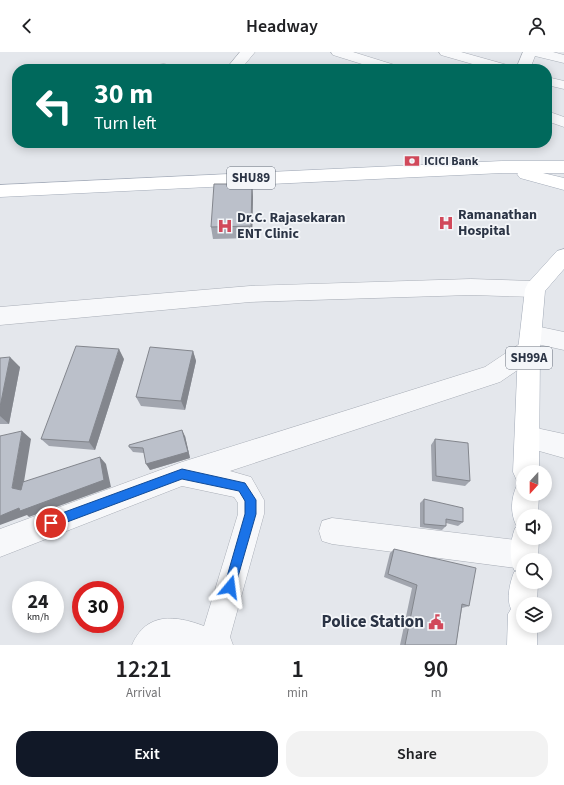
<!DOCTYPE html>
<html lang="en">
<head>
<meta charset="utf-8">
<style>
  :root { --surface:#fff; --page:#f2f2f2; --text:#202124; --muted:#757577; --accent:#111827 }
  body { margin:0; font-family:"Source Sans 3",sans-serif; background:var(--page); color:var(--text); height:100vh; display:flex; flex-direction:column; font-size:15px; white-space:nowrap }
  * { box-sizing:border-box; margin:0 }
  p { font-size:13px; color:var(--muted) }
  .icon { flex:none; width:22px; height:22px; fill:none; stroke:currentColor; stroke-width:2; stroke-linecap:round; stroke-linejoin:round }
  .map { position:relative; height:593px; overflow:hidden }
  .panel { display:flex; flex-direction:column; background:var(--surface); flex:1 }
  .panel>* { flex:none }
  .hud { position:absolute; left:12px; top:12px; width:540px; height:84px; border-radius:16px; box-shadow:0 2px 10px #0003; background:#00695c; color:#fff; overflow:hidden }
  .needle { width:26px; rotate:201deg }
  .tools { position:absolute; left:516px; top:413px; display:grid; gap:8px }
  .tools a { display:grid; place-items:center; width:36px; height:36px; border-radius:50%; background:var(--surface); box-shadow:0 2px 10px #0003; font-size:20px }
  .speed { position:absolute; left:12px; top:529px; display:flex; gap:8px; font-size:20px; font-weight:700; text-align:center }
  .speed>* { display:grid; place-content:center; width:52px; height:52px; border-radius:50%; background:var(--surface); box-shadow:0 2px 10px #0003; line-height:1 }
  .speed small { font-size:10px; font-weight:400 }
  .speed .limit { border:6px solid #d22; background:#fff; color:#111 }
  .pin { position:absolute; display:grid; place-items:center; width:34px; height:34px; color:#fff; margin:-17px; border:2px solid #fff; border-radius:50%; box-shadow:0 1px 4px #0007 }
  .me { position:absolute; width:44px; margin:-22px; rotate:16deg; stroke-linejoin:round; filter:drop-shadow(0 0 3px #0008) }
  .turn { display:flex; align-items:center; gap:14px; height:84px; padding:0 16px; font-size:18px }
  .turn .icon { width:52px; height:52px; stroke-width:2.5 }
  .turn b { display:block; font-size:28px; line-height:34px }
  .eta { display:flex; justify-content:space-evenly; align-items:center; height:68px; text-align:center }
  .eta b { font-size:24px; font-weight:600; line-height:28px }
  .button { display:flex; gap:8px; margin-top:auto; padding:8px 16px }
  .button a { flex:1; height:46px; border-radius:16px; background:var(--accent); color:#fff; font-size:16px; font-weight:600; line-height:46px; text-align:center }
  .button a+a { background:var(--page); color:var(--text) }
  header { display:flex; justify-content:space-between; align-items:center; height:52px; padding:0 16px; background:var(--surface); font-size:18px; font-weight:600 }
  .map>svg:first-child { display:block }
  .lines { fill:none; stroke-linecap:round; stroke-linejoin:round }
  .minor-casing { stroke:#a9aeb7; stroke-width:1 }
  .major-casing { stroke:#a3abb8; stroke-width:1 }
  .minor { fill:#f7f8fa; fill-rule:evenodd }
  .major { fill:#fff; fill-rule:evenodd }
  .wall { fill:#a1a5ae }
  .shaded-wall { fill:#83868d }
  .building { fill:#bbc0ca; stroke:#83868d }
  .route { fill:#1a73e8; stroke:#114b97 }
  .labels { text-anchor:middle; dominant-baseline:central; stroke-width:3.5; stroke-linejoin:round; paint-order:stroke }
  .far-poi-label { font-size:12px; font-weight:bold; fill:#2b3445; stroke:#f4f6f9; text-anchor:start }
  .shield { fill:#f4f6f9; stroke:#676e7b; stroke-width:1 }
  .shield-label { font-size:13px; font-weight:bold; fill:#2b3445 }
  .poi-label { font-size:14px; font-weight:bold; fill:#2b3445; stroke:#f4f6f9; text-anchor:start }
  .near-poi-label { font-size:17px; font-weight:bold; fill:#2b3445; stroke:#f4f6f9; text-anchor:end }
</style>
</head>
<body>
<header><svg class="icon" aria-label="back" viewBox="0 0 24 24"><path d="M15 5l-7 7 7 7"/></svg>Headway<svg class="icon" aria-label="person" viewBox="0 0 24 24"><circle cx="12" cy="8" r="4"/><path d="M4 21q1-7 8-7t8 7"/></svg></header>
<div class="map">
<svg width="564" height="593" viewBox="0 0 564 593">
  <rect width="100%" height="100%" fill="#e4e7ec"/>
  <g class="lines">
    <!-- minor casing -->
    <g class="minor-casing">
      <path id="minor" d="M 240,0 L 255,0 L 241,17 L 226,17 Z
        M 331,0 L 353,0 L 398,14 L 400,17 L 378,17 L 333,3 Z
        M 439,0 L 461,0 L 511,14 L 513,17 L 490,17 L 441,3 Z
        M 523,0 L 553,0 L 564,3 L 564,11 L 535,4 L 530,17 L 516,17 Z
        M 164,12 L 174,14 L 176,17 L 158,17 L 159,13 Z
        M 547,25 L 564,29 L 564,37 L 547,33 Z
        M 547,59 L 564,65 L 564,75 L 547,69 Z
        M 471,227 L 535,229 L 542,231 L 545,237 L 542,243 L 535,245 L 471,243 L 250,250 L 0,273 L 0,255 L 250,234 Z
        M 531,273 L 564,280 L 564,298 L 537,292 L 540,298 L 537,305 L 500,330 L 230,419 L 251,425 L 264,448 L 264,462 L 230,585 L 233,593 L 132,593 C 146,560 175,563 204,574 L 238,462 L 238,451 L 234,445 L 182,434 L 0,505 L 0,477 L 182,410 L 485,315 L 521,291 L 527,289 L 523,288 L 520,282 L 523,276 Z
        M 527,374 L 564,382 L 564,406 L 518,393 L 515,385 L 518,377 Z
        M 332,466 L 524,489 L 534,493 L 538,503 L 536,508 L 523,508 L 523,517 L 332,492 L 322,489 L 319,479 L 322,469 Z"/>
    </g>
    <!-- major casing -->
    <g class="major-casing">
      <path id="major" d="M 502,109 L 564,109 L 564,121 L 543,121 L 564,126 L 564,138 L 520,126 L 517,122 L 518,121 L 502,121 L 0,145 L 0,133 Z
        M 564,197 L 564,217 L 545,239 L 540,298 L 539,420 L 523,420 L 523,442 L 539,442 L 538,464 L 523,464 L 523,486 L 539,486 L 538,508 L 523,508 L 523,530 L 538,530 L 537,552 L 523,552 L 523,574 L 537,574 L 537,593 L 507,593 L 508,562 L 511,557 C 506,546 510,531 514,520 L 517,519 L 514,518 C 509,504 510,490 515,476 L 519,475 L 516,473 C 510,460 511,446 517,433 L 522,431 L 517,429 L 513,420 L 518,298 L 525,237 L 528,231 L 557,199 Z"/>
    </g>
    <!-- minor -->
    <use href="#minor" class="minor"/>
    <!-- major -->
    <use href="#major" class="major"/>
  </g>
  <!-- wall -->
  <path class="wall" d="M 252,132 L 253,145 L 252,186 L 213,187 L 211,175 Z
    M 193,299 L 196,309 L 185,358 L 141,354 L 136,345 Z
    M 0,306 L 20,315 L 9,372 L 0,372 Z
    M 124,307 L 95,398 L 49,394 L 41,387 Z
    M 185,384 L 190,406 L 150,418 L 144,401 L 133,400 L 129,395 Z
    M 435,387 L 470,429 L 465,434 L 432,429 L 431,393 Z
    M 424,447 L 463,470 L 458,474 L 446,471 L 446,474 L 442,478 L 420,475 L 420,451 Z
    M 394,497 L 469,554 L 462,556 L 456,593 L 400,593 L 412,536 L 384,525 L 390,501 Z"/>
  <!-- shaded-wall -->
  <path class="shaded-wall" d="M 252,132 L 253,145 L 252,186 L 251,174 Z
    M 119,297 L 124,307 L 95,398 L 89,390 Z
    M 193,299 L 196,309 L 185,358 L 181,349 Z
    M 10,305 L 20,315 L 9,372 L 0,364 L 0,355 Z
    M 182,378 L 185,384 L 190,406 L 150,418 L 146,412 Z
    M 22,379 L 31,387 L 22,442 L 12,436 Z
    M 100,405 L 106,412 L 111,435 L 29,465 L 27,463 L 0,473 L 0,464 Z"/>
  <!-- building -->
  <path class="building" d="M 214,132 L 252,132 L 251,174 L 211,175 Z
    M 76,294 L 119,297 L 89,390 L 41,387 Z
    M 150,295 L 193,299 L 181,349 L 136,345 Z
    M 10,305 L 0,355 L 0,306 Z
    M 182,378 L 188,400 L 146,412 L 143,396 L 129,395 L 129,393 Z
    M 22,379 L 12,436 L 21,438 L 23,430 L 100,405 L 104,428 L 20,459 L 19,456 L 0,464 L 0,384 Z
    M 435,387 L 468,391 L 470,429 L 436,424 Z
    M 424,447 L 463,456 L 463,470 L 446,467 L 446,474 L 424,472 Z
    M 394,497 L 476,516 L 469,554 L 462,552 L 456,593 L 405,593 L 417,533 L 388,522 Z"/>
  <!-- route -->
  <path class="route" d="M 182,417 L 245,431 L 256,448 L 256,462 L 235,535 L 234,539 L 230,541 L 225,539 L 224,535 L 245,462 L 245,449 L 239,439 L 182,427 L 51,476 L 47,475 L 45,471 L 47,467 L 51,465 Z"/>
  <!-- icons -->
  <defs>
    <g id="bank-bare" transform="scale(1.2)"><path d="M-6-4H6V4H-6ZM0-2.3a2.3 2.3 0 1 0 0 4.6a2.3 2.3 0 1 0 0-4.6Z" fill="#d1495b" stroke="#f4f6f9" stroke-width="2.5" paint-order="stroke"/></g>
    <g id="hospital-bare" transform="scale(1.2)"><path d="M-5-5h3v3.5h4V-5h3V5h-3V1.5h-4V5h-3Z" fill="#d1495b" stroke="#f4f6f9" stroke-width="2.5" paint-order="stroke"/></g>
    <g id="civic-bare" transform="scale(1.2)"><path d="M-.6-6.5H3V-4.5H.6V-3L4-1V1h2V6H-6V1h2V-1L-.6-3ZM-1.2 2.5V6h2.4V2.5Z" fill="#d1495b" stroke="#f4f6f9" stroke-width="2.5" paint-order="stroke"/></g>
  </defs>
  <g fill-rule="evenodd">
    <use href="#bank-bare" x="412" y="109"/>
    <use href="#hospital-bare" x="446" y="171"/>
    <use href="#hospital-bare" x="225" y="174"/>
    <use href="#civic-bare" x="436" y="570"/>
  </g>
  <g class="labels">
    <!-- far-poi labels -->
    <g class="far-poi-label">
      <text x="424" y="109">ICICI Bank</text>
    </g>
    <!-- shield labels -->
    <g class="shield">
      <rect x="227" y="115" width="48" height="22" rx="3"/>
      <rect x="506" y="295" width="46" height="22" rx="3"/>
    </g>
    <g class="shield-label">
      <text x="251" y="126">SHU89</text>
      <text x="529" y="306">SH99A</text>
    </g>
    <!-- poi labels -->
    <g class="poi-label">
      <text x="458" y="163">Ramanathan<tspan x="458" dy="16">Hospital</tspan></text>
      <text x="237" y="166">Dr.C. Rajasekaran<tspan x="237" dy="16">ENT Clinic</tspan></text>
    </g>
    <!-- near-poi labels -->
    <g class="near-poi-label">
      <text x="424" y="570">Police Station</text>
    </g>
  </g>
</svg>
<div class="tools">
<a><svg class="needle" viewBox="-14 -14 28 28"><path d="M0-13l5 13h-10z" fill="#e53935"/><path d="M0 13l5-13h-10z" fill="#757577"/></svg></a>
<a><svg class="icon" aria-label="sound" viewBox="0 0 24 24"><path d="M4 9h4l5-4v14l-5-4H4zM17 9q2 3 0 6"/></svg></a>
<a><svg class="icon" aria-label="search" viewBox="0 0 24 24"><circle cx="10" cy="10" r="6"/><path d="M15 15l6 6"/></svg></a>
<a><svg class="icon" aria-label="layers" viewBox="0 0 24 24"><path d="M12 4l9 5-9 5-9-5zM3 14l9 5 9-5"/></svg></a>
</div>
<div class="speed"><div>24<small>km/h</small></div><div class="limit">30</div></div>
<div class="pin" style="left:51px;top:471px;background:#d93025"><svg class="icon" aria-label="arrive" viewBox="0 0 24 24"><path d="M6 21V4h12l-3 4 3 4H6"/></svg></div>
<svg class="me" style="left:230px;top:535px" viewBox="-20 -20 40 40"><path d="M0-17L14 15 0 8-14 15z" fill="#1a73e8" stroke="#fff" stroke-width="4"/></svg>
<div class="hud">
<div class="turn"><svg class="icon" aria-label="left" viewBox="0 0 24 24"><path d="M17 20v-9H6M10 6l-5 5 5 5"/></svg><div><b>30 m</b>Turn left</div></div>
</div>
</div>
<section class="panel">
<div class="eta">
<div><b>12:21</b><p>Arrival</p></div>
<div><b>1</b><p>min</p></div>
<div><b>90</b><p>m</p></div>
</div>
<div class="button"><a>Exit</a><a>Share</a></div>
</section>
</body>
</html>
